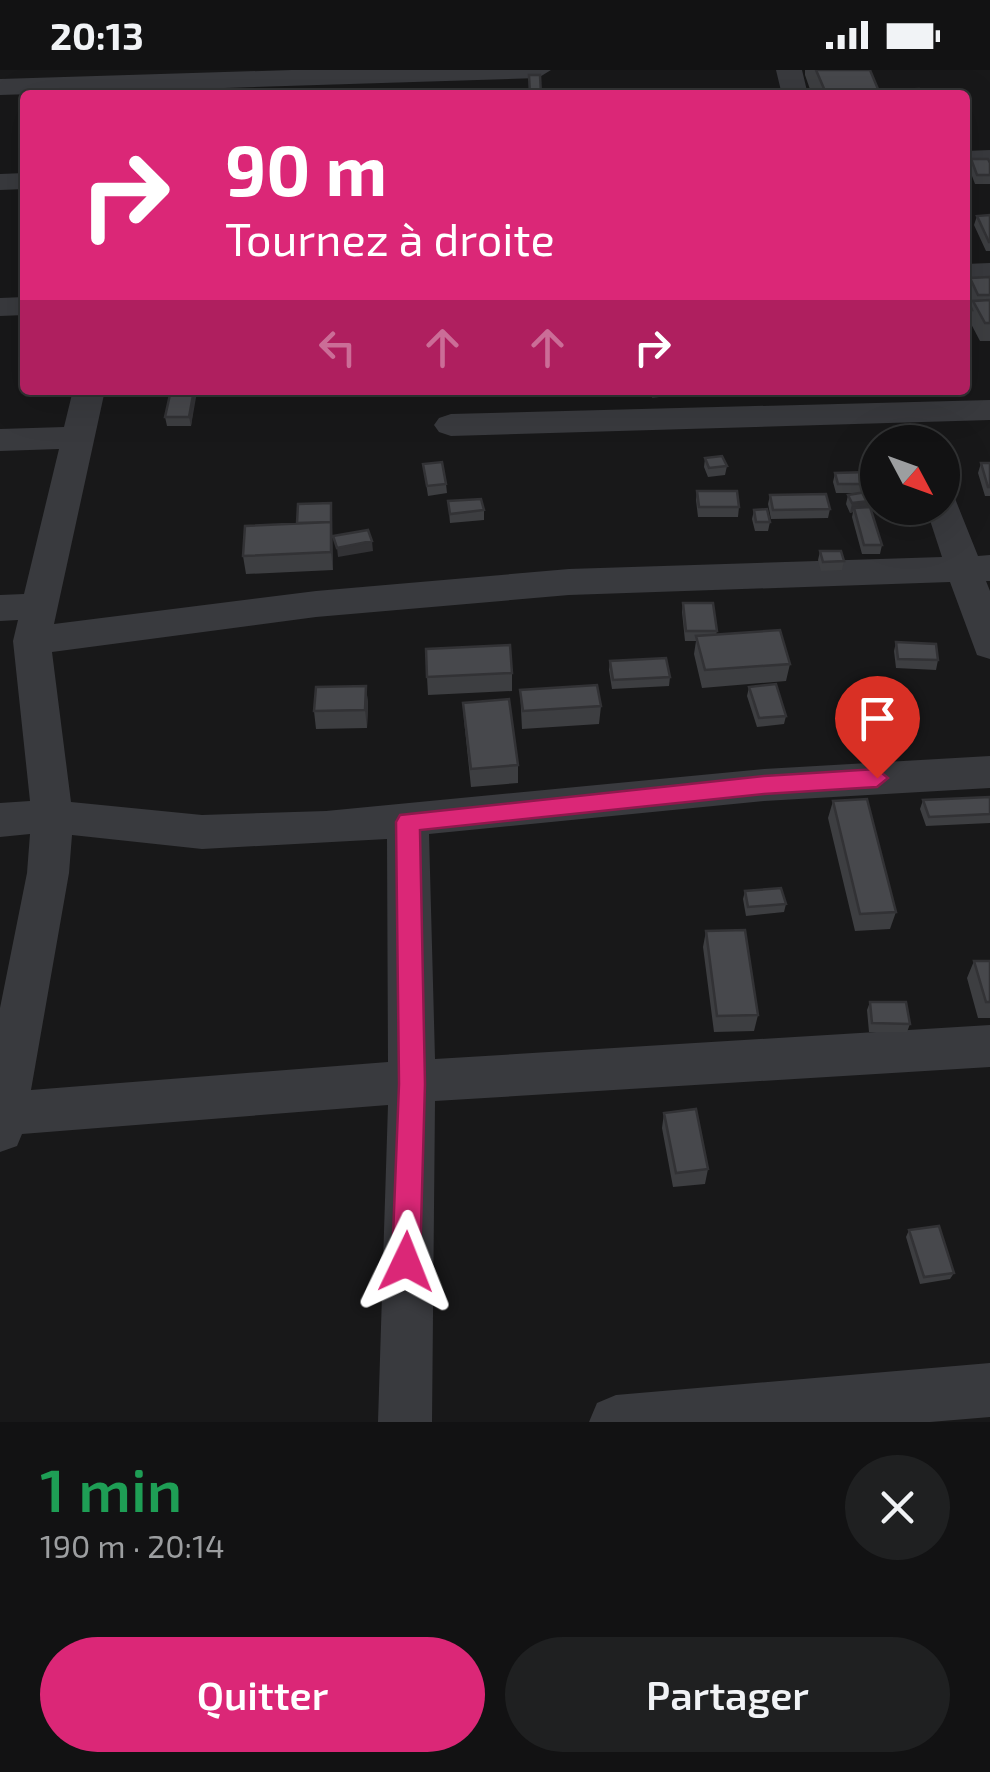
<!DOCTYPE html>
<html lang="fr">
<head>
<meta charset="utf-8">
<style>
  :root { --surface:#121213; --page:#1f2021; --text:#f1f3f6; --muted:#9c9ea0; --line:#313233; --accent:#db2777 }
  body { margin:0; font-family:"Exo 2",sans-serif; background:var(--page); color:var(--text); height:100vh; display:flex; flex-direction:column; font-size:38px; white-space:nowrap }
  * { box-sizing:border-box; margin:0 }
  p { font-size:32px; color:var(--muted) }
  .icon { flex:none; width:55px; height:55px; fill:none; stroke:currentColor; stroke-width:2; stroke-linecap:round; stroke-linejoin:round }
  .map { position:relative; height:1352px; overflow:hidden }
  .drawer { display:flex; flex-direction:column; background:var(--surface); flex:1 }
  .drawer>* { flex:none }
  .top-card { position:absolute; left:20px; top:20px; width:950px; height:305px; border-radius:10px; box-shadow:0 10px 40px #0002,0 0 0 2px var(--line); background:#db2777; color:#fff; overflow:hidden }
  .needle { width:65px; rotate:131deg }
  .fabs { position:absolute; left:860px; top:355px; display:grid; gap:20px }
  .fabs a { display:grid; place-items:center; width:100px; height:100px; border-radius:50%; background:var(--surface); box-shadow:0 10px 40px #0002,0 0 0 2px var(--line); font-size:50px }
  .pin { position:absolute; display:grid; place-items:center; width:85px; height:85px; color:#fff; margin:-102px -42px; border-radius:50% 50% 50% 0; rotate:-45deg; box-shadow:0 0 10px #0007 }
  .pin .icon { rotate:45deg }
  .me { position:absolute; width:110px; margin:-55px; rotate:2deg; stroke-linejoin:round; filter:drop-shadow(0 0 8px #0008) }
  .turn { display:flex; align-items:center; gap:35px; height:210px; padding:0 40px; font-size:45px }
  .turn .icon { width:130px; height:130px; stroke-width:2.5 }
  .turn b { display:block; font-size:70px; line-height:85px }
  .lanes { display:flex; align-items:center; height:95px; padding:0 40px; background:#0003; justify-content:center; gap:50px; direction:ltr }
  .lanes .off { opacity:.35 }
  .round { display:grid; place-items:center; flex:none; width:105px; height:105px; border-radius:52px; background:var(--page) }
  .headline { display:flex; align-items:center; justify-content:space-between; height:170px; padding:0 40px }
  h1 { font-size:60px; font-weight:600; line-height:75px; color:#1e9e55 }
  .action { display:flex; gap:20px; margin-top:auto; padding:20px 40px }
  .action a { flex:1; height:115px; border-radius:60px; background:var(--accent); color:#fff; font-size:40px; font-weight:600; line-height:115px; text-align:center }
  .action a+a { background:var(--page); color:var(--text) }
  .status { display:flex; justify-content:space-between; align-items:center; height:70px; padding:0 50px; background:var(--surface); direction:ltr }
  .status svg { height:28px; fill:currentColor }
  .map>svg:first-child { display:block }
  .lines { fill:none; stroke-linecap:round; stroke-linejoin:round }
  .minor { fill:#393a3e; fill-rule:evenodd }
  .wall { fill:#3d3e41 }
  .shaded-wall { fill:#323235 }
  .building { fill:#47484c; stroke:#323235; stroke-width:2.5 }
  .route { fill:#db2777; stroke:#8e194d; stroke-width:2.5 }
</style>
</head>
<body>
<div class="status"><b>20:13</b><svg viewBox="0 0 49 12"><path d="M0 12V9h3v3zM5 12V6h3v6zM10 12V3h3v9zM15 12V0h3v12zM26 1h20v11H26zM47 4h2v5h-2z"/></svg></div>
<div class="map">
<svg width="990" height="1352" viewBox="0 0 990 1352">
  <rect width="100%" height="100%" fill="#181819"/>
  <g class="lines">
    <!-- minor -->
    <path class="minor" d="M 292,0 L 551,0 L 538,8 L 0,25 L 0,9 Z
      M 776,0 L 802,0 L 808,25 L 782,25 Z
      M 990,80 L 990,96 L 965,97 L 965,81 Z
      M 25,103 L 25,119 L 0,120 L 0,104 Z
      M 990,193 L 990,211 L 965,212 L 965,194 Z
      M 25,227 L 25,245 L 0,246 L 0,228 Z
      M 73,320 L 105,320 L 54,554 L 316,521 L 569,499 L 942,487 L 926,438 L 942,438 L 942,422 L 954,426 L 978,486 L 990,485 L 990,511 L 986,511 L 990,521 L 990,589 L 977,585 L 950,512 L 569,525 L 316,547 L 52,582 L 71,732 L 202,745 L 326,741 L 764,699 L 990,686 L 990,718 L 764,731 L 429,764 L 435,989 L 990,955 L 990,997 L 435,1031 L 432,1352 L 378,1352 L 388,1035 L 22,1064 L 17,1076 L 0,1082 L 0,938 L 27,803 L 30,764 L 0,767 L 0,733 L 30,731 L 13,571 L 18,550 L 0,551 L 0,525 L 24,524 L 59,379 L 0,381 L 0,359 L 64,357 ZM 72,765 L 202,779 L 387,769 L 388,992 L 31,1020 L 69,803 Z
      M 990,330 L 990,350 L 451,366 L 439,362 L 434,355 L 439,348 L 451,344 Z
      M 990,1293 L 990,1347 L 930,1352 L 589,1352 L 597,1333 L 616,1325 Z"/>
  </g>
  <!-- wall -->
  <path class="wall" d="M 805,0 L 870,0 L 878,19 L 878,21 L 922,25 L 812,25 L 805,5 Z
    M 971,89 L 990,93 L 990,114 L 975,114 L 969,98 Z
    M 990,145 L 990,181 L 986,181 L 974,155 L 977,146 Z
    M 990,207 L 990,271 L 980,271 L 969,250 L 967,258 L 965,258 L 965,222 L 966,224 L 970,208 Z
    M 171,320 L 196,320 L 191,356 L 167,356 L 165,347 Z
    M 705,388 L 727,396 L 725,405 L 708,407 L 704,397 Z
    M 981,393 L 990,393 L 990,426 L 985,426 L 978,403 Z
    M 423,394 L 446,414 L 447,423 L 428,426 Z
    M 835,403 L 871,414 L 869,423 L 866,423 L 868,437 L 882,475 L 880,484 L 862,484 L 852,447 L 853,442 L 850,443 L 846,434 L 848,425 L 861,423 L 836,423 L 833,412 Z
    M 874,420 L 878,420 L 878,438 L 917,438 L 916,441 L 911,441 L 910,446 L 896,446 L 895,441 L 875,441 L 872,430 Z
    M 697,421 L 739,437 L 738,447 L 698,447 L 696,430 Z
    M 770,425 L 830,439 L 828,448 L 771,449 L 768,434 Z
    M 448,431 L 484,440 L 484,450 L 450,453 Z
    M 331,433 L 333,500 L 246,504 L 243,486 Z
    M 754,440 L 770,452 L 768,461 L 755,461 L 752,449 Z
    M 820,481 L 844,491 L 842,500 L 821,501 L 818,490 Z
    M 683,533 L 717,561 L 716,565 L 790,594 L 786,611 L 702,618 L 694,584 L 696,571 L 685,571 L 682,542 Z
    M 896,572 L 938,590 L 936,600 L 896,598 L 894,581 Z
    M 610,591 L 670,607 L 669,616 L 612,619 L 609,600 Z
    M 512,603 L 512,621 L 428,625 L 427,607 Z
    M 366,616 L 368,634 L 367,658 L 316,659 L 314,641 Z
    M 749,617 L 786,646 L 784,654 L 757,657 L 747,626 Z
    M 520,620 L 601,636 L 599,654 L 522,659 Z
    M 463,633 L 518,695 L 518,713 L 471,717 L 464,650 Z
    M 990,727 L 990,753 L 926,756 L 920,739 L 923,730 Z
    M 833,731 L 896,842 L 890,859 L 855,861 L 828,748 Z
    M 745,821 L 786,834 L 784,842 L 746,846 L 743,829 Z
    M 706,861 L 758,945 L 754,961 L 714,962 L 703,877 Z
    M 974,891 L 990,891 L 990,948 L 978,948 L 967,908 Z
    M 870,932 L 910,954 L 907,962 L 869,962 L 867,940 Z
    M 664,1043 L 708,1099 L 705,1114 L 673,1117 L 662,1058 Z
    M 909,1160 L 954,1203 L 950,1209 L 920,1214 L 906,1167 Z"/>
  <!-- shaded-wall -->
  <path class="shaded-wall" d="M 194,320 L 196,320 L 197,322 L 191,356 L 189,347 Z
    M 653,320 L 667,320 L 667,326 L 652,328 Z
    M 870,431 L 868,440 L 854,438 L 853,442 L 850,443 L 852,433 Z
    M 331,433 L 332,443 L 333,500 L 331,482 Z
    M 372,471 L 373,481 L 338,487 L 337,478 Z
    M 366,616 L 368,634 L 367,658 L 365,640 Z"/>
  <!-- building -->
  <path class="building" d="M 816,0 L 870,0 L 878,19 L 825,21 Z
    M 529,5 L 540,5 L 541,25 L 530,25 Z
    M 919,19 L 922,25 L 879,25 L 877,21 Z
    M 971,89 L 988,89 L 990,93 L 990,105 L 977,105 Z
    M 990,145 L 990,172 L 989,172 L 977,146 Z
    M 990,207 L 990,225 L 978,225 L 970,208 Z
    M 965,222 L 972,240 L 965,240 Z
    M 990,230 L 990,253 L 985,253 L 973,231 Z
    M 171,320 L 194,320 L 189,347 L 165,347 Z
    M 722,386 L 727,396 L 709,398 L 705,388 Z
    M 442,392 L 446,414 L 427,416 L 423,394 Z
    M 981,393 L 990,393 L 990,417 L 988,417 Z
    M 868,402 L 871,414 L 838,414 L 835,403 Z
    M 697,421 L 737,421 L 739,437 L 699,437 Z
    M 866,422 L 870,431 L 852,433 L 848,425 Z
    M 826,424 L 830,439 L 773,440 L 770,425 Z
    M 481,429 L 484,440 L 450,444 L 448,431 Z
    M 331,433 L 331,452 L 297,453 L 298,434 Z
    M 870,437 L 882,475 L 864,475 L 854,438 Z
    M 767,439 L 770,452 L 756,452 L 754,440 Z
    M 331,452 L 331,482 L 243,486 L 245,456 Z
    M 368,460 L 372,471 L 337,478 L 333,466 Z
    M 820,481 L 841,481 L 844,491 L 823,492 Z
    M 683,533 L 713,533 L 717,561 L 686,561 Z
    M 780,560 L 790,594 L 705,600 L 696,566 Z
    M 896,572 L 936,574 L 938,590 L 898,589 Z
    M 510,575 L 512,603 L 427,607 L 426,579 Z
    M 666,588 L 670,607 L 613,610 L 610,591 Z
    M 776,614 L 786,646 L 759,648 L 749,617 Z
    M 597,615 L 601,636 L 523,641 L 520,620 Z
    M 366,616 L 365,640 L 314,641 L 316,617 Z
    M 509,629 L 518,695 L 471,699 L 463,633 Z
    M 990,727 L 990,744 L 929,747 L 923,730 Z
    M 867,729 L 896,842 L 860,844 L 833,731 Z
    M 781,818 L 786,834 L 748,837 L 745,821 Z
    M 745,860 L 758,945 L 717,946 L 706,861 Z
    M 974,891 L 990,891 L 990,932 L 986,932 Z
    M 870,932 L 906,932 L 910,954 L 872,953 Z
    M 696,1039 L 708,1099 L 676,1103 L 664,1043 Z
    M 939,1156 L 954,1203 L 924,1207 L 909,1160 Z"/>
  <!-- route -->
  <path class="route" d="M 877,699 L 888,708 L 877,717 L 764,724 L 420,760 L 425,1014 L 420,1192 L 416,1201 L 406,1206 L 396,1201 L 392,1192 L 399,1014 L 396,752 L 400,745 L 764,706 Z"/>
</svg>
<div class="fabs">
<a><svg class="needle" viewBox="-14 -14 28 28"><path d="M0-13l5 13h-10z" fill="#e53935"/><path d="M0 13l5-13h-10z" fill="#9c9ea0"/></svg></a>
</div>
<div class="pin" style="left:877px;top:708px;background:#d93025"><svg class="icon" aria-label="arrive" viewBox="0 0 24 24"><path d="M6 21V4h12l-3 4 3 4H6"/></svg></div>
<svg class="me" style="left:406px;top:1192px" viewBox="-20 -20 40 40"><path d="M0-17L14 15 0 8-14 15z" fill="#db2777" stroke="#fff" stroke-width="4"/></svg>
<div class="top-card">
<div class="turn"><svg class="icon" aria-label="right" viewBox="0 0 24 24"><path d="M7 20v-9h11M14 6l5 5-5 5"/></svg><div><b>90 m</b>Tournez à droite</div></div>
<div class="lanes"><svg class="icon off" aria-label="left" viewBox="0 0 24 24"><path d="M17 20v-9H6M10 6l-5 5 5 5"/></svg><svg class="icon off" aria-label="ahead" viewBox="0 0 24 24"><path d="M12 20V5M6 11l6-6 6 6"/></svg><svg class="icon off" aria-label="ahead" viewBox="0 0 24 24"><path d="M12 20V5M6 11l6-6 6 6"/></svg><svg class="icon" aria-label="right" viewBox="0 0 24 24"><path d="M7 20v-9h11M14 6l5 5-5 5"/></svg></div>
</div>
</div>
<section class="drawer">
<div class="headline"><div><h1>1 min</h1><p>190 m · 20:14</p></div><a class="round"><svg class="icon" aria-label="close" viewBox="0 0 24 24"><path d="M6 6l12 12M18 6L6 18"/></svg></a></div>
<div class="action"><a>Quitter</a><a>Partager</a></div>
</section>
</body>
</html>
